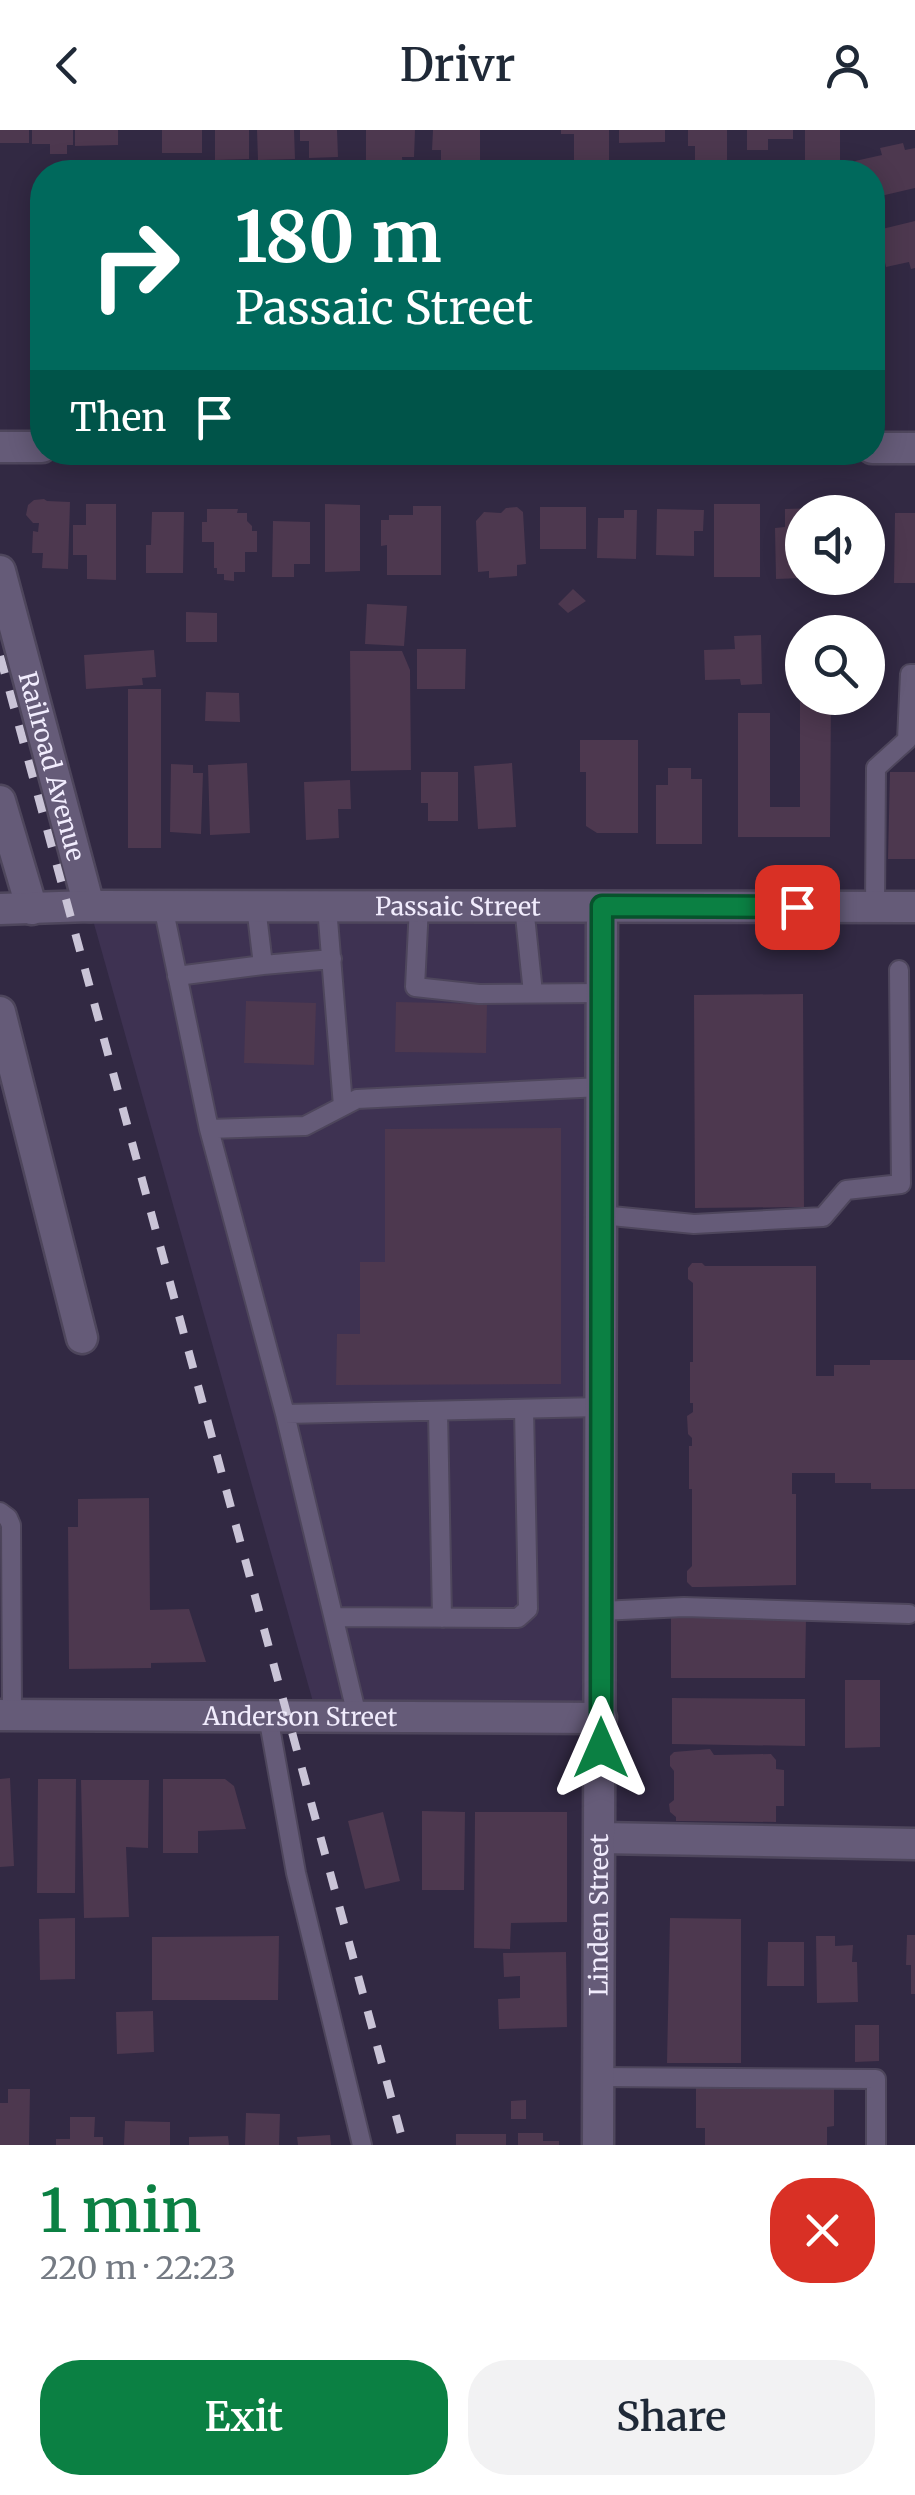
<!DOCTYPE html>
<html lang="en">
<head>
<meta charset="utf-8">
<style>
  :root { --surface:#fff; --page:#f2f2f3; --text:#1f2937; --muted:#747a83; --accent:#0b8043 }
  body { margin:0; font-family:Merriweather,serif; background:var(--page); color:var(--text); height:100vh; display:flex; flex-direction:column; font-size:38px; white-space:nowrap }
  * { box-sizing:border-box; margin:0 }
  p { font-size:32px; color:var(--muted) }
  .icon { flex:none; width:55px; height:55px; fill:none; stroke:currentColor; stroke-width:2; stroke-linecap:round; stroke-linejoin:round }
  .map { position:relative; height:2015px; overflow:hidden }
  .side { display:flex; flex-direction:column; background:var(--surface); flex:1 }
  .side>* { flex:none }
  .guide { position:absolute; left:30px; top:30px; width:855px; height:305px; border-radius:40px; box-shadow:0 5px 25px #0003; background:#00695c; color:#fff; overflow:hidden }
  .fabs { position:absolute; left:785px; top:365px; display:grid; gap:20px }
  .fabs a { display:grid; place-items:center; width:100px; height:100px; border-radius:50%; background:var(--surface); box-shadow:0 5px 25px #0003; font-size:50px }
  .pin { position:absolute; display:grid; place-items:center; width:85px; height:85px; color:#fff; margin:-42px; border-radius:20px; box-shadow:0 5px 15px #0006 }
  .me { position:absolute; width:110px; margin:-55px; rotate:0deg; stroke-linejoin:round; filter:drop-shadow(0 0 8px #0008) }
  .turn { display:flex; align-items:center; gap:35px; height:210px; padding:0 40px; font-size:45px }
  .turn .icon { width:130px; height:130px; stroke-width:2.5 }
  .turn b { display:block; font-size:70px; line-height:85px }
  .then { display:flex; align-items:center; height:95px; padding:0 40px; background:#0003; gap:20px; font-size:38px }
  .round { display:grid; place-items:center; flex:none; width:105px; height:105px; border-radius:40px; background:var(--page) }
  .head { display:flex; align-items:center; justify-content:space-between; height:170px; padding:0 40px }
  h1 { font-size:60px; font-weight:600; line-height:75px; color:var(--accent) }
  .primary-button { display:flex; gap:20px; margin-top:auto; padding:20px 40px }
  .primary-button a { flex:1; height:115px; border-radius:40px; background:var(--accent); color:#fff; font-size:40px; font-weight:600; line-height:115px; text-align:center }
  .primary-button a+a { background:var(--page); color:var(--text) }
  header { display:flex; justify-content:space-between; align-items:center; height:130px; padding:0 40px; background:var(--surface); font-size:45px; font-weight:600 }
  .map>svg:first-child { display:block }
  .built { fill:#3e3252 }
  .building { fill:#4d384f }
  .lines { fill:none; stroke-linecap:round; stroke-linejoin:round }
  .service-casing { stroke:#4e465c; stroke-width:22 }
  .minor-casing { stroke:#4e465c; stroke-width:35 }
  .secondary-casing { stroke:#4e465c; stroke-width:35 }
  .service { stroke:#655b78; stroke-width:18 }
  .minor { stroke:#655b78; stroke-width:30 }
  .secondary { stroke:#655b78; stroke-width:30 }
  .rail { stroke:#cac4d7; stroke-width:8; stroke-dasharray:18 18; stroke-linecap:butt }
  .route-casing { stroke:#07532c; stroke-width:25 }
  .route { stroke:#0b8043; stroke-width:18 }
  .labels { text-anchor:middle; dominant-baseline:central; stroke-width:8; stroke-linejoin:round; paint-order:stroke }
  .street-label { font-size:25px; fill:#f1ecfd; stroke:#181420 }
</style>
</head>
<body>
<header><svg class="icon" aria-label="back" viewBox="0 0 24 24"><path d="M15 5l-7 7 7 7"/></svg>Drivr<svg class="icon" aria-label="person" viewBox="0 0 24 24"><circle cx="12" cy="8" r="4"/><path d="M4 21q1-7 8-7t8 7"/></svg></header>
<div class="map">
<svg width="915" height="2015" viewBox="0 0 915 2015">
  <rect width="100%" height="100%" fill="#322943"/>
  <!-- built -->
  <path class="built" d="M 89,776 L 602,777 L 601,1588 L 317,1586 Z"/>
  <!-- building -->
  <path class="building" d="M 0,0 L 29,0 L 29,13 L 0,13 Z
    M 32,0 L 73,0 L 73,15 L 67,15 L 67,24 L 50,24 L 50,14 L 32,14 Z
    M 75,0 L 118,0 L 118,15 L 75,16 Z
    M 162,0 L 202,0 L 202,23 L 162,23 Z
    M 215,0 L 249,0 L 249,29 L 215,30 Z
    M 257,0 L 294,0 L 295,29 L 258,30 Z
    M 300,0 L 337,0 L 338,27 L 309,28 L 309,11 L 300,11 Z
    M 366,0 L 415,0 L 414,27 L 402,27 L 403,37 L 366,37 Z
    M 433,0 L 480,0 L 480,42 L 455,42 L 455,36 L 441,36 L 441,20 L 432,20 Z
    M 561,0 L 609,0 L 609,40 L 574,41 L 574,4 L 561,4 Z
    M 619,0 L 665,0 L 665,12 L 619,13 Z
    M 688,0 L 727,0 L 727,35 L 695,35 L 695,16 L 688,16 Z
    M 747,0 L 793,0 L 793,9 L 768,9 L 768,20 L 747,20 Z
    M 805,0 L 840,0 L 840,38 L 805,38 Z
    M 903,13 L 905,20 L 915,18 L 915,58 L 872,68 L 872,42 L 858,42 L 855,31 L 882,25 L 880,18 Z
    M 915,91 L 915,138 L 911,139 L 909,132 L 886,137 L 878,100 Z
    M 38,185 L 42,185 L 42,239 L 37,231 Z
    M 44,369 L 47,371 L 70,372 L 68,439 L 42,438 L 43,423 L 32,423 L 33,401 L 38,402 L 39,393 L 33,393 L 26,385 L 28,375 L 34,370 Z
    M 86,374 L 116,374 L 116,450 L 87,449 L 87,425 L 73,425 L 73,395 L 86,395 Z
    M 325,374 L 360,375 L 360,441 L 325,442 Z
    M 714,374 L 760,374 L 760,447 L 714,447 Z
    M 413,376 L 441,376 L 441,445 L 387,445 L 387,415 L 381,416 L 381,390 L 389,390 L 389,385 L 413,385 Z
    M 517,377 L 523,382 L 526,434 L 517,435 L 517,446 L 489,448 L 489,441 L 478,442 L 476,391 L 484,382 L 501,383 L 506,378 Z
    M 540,377 L 586,377 L 586,419 L 540,419 Z
    M 818,378 L 818,382 L 802,382 L 802,448 L 776,449 L 775,398 L 785,397 L 785,379 Z
    M 207,379 L 238,379 L 237,383 L 247,383 L 247,391 L 252,396 L 252,401 L 257,401 L 257,422 L 245,422 L 245,442 L 234,442 L 234,451 L 224,450 L 224,444 L 217,444 L 217,438 L 214,438 L 214,412 L 202,412 L 202,392 L 207,392 Z
    M 657,379 L 704,380 L 703,401 L 694,401 L 694,426 L 656,425 Z
    M 624,380 L 637,380 L 636,429 L 597,428 L 598,388 L 624,388 Z
    M 152,382 L 184,382 L 183,443 L 146,443 L 146,415 L 151,415 Z
    M 868,383 L 872,383 L 874,450 L 868,450 Z
    M 895,383 L 915,383 L 915,453 L 894,453 Z
    M 273,391 L 310,392 L 310,434 L 294,434 L 294,447 L 272,447 Z
    M 573,459 L 586,471 L 568,483 L 558,474 Z
    M 367,474 L 407,476 L 404,516 L 365,514 Z
    M 186,482 L 217,483 L 217,512 L 186,512 Z
    M 761,505 L 762,554 L 741,555 L 740,549 L 705,550 L 704,520 L 735,519 L 734,506 Z
    M 417,519 L 466,519 L 465,559 L 417,559 Z
    M 154,520 L 156,547 L 142,548 L 143,555 L 86,559 L 84,525 Z
    M 350,521 L 402,521 L 410,540 L 411,640 L 351,641 Z
    M 790,530 L 802,530 L 802,554 L 790,553 Z
    M 128,559 L 161,559 L 161,718 L 128,718 Z
    M 206,562 L 239,563 L 240,592 L 205,591 Z
    M 800,568 L 831,568 L 830,707 L 738,707 L 738,583 L 770,583 L 770,677 L 800,677 Z
    M 580,610 L 638,610 L 638,703 L 597,703 L 586,696 L 586,642 L 580,642 Z
    M 247,633 L 250,703 L 210,705 L 208,635 Z
    M 512,633 L 516,697 L 478,699 L 474,636 Z
    M 171,634 L 193,635 L 193,643 L 203,643 L 201,704 L 170,702 Z
    M 668,638 L 691,638 L 691,649 L 702,649 L 702,714 L 656,714 L 656,655 L 668,655 Z
    M 421,642 L 458,642 L 458,691 L 428,691 L 428,673 L 421,673 Z
    M 890,642 L 915,642 L 915,729 L 888,729 Z
    M 350,650 L 351,679 L 338,679 L 339,708 L 306,710 L 304,652 Z
    M 803,864 L 804,1077 L 695,1078 L 694,865 Z
    M 246,871 L 316,873 L 314,935 L 244,933 Z
    M 396,872 L 487,874 L 486,923 L 395,922 Z
    M 561,998 L 561,1254 L 336,1255 L 337,1204 L 360,1204 L 360,1132 L 385,1132 L 385,999 Z
    M 692,1133 L 702,1133 L 705,1136 L 816,1136 L 816,1246 L 834,1246 L 834,1235 L 870,1235 L 870,1230 L 915,1230 L 915,1359 L 871,1359 L 871,1353 L 835,1353 L 835,1343 L 792,1343 L 792,1364 L 796,1364 L 796,1455 L 702,1457 L 692,1457 L 687,1452 L 687,1441 L 692,1436 L 692,1359 L 689,1359 L 689,1316 L 692,1316 L 692,1308 L 688,1304 L 687,1286 L 693,1282 L 693,1273 L 690,1273 L 690,1232 L 693,1232 L 693,1153 L 688,1149 L 688,1138 Z
    M 149,1368 L 150,1480 L 189,1479 L 206,1532 L 151,1533 L 151,1538 L 69,1539 L 68,1397 L 78,1397 L 78,1369 Z
    M 671,1488 L 806,1488 L 805,1548 L 671,1548 Z
    M 845,1550 L 880,1550 L 880,1617 L 845,1618 Z
    M 672,1568 L 805,1569 L 805,1616 L 672,1614 Z
    M 710,1619 L 714,1625 L 771,1624 L 776,1630 L 776,1639 L 784,1640 L 784,1676 L 776,1676 L 776,1692 L 676,1691 L 676,1687 L 670,1682 L 669,1674 L 674,1670 L 674,1641 L 670,1636 L 670,1626 L 674,1622 Z
    M 10,1648 L 14,1736 L 0,1737 L 0,1649 Z
    M 38,1649 L 76,1649 L 75,1763 L 37,1763 Z
    M 163,1649 L 225,1649 L 234,1656 L 246,1699 L 198,1701 L 198,1723 L 163,1723 Z
    M 81,1650 L 149,1650 L 148,1718 L 126,1717 L 129,1787 L 84,1788 Z
    M 422,1681 L 465,1682 L 464,1760 L 422,1760 Z
    M 383,1682 L 400,1751 L 365,1759 L 348,1691 Z
    M 475,1682 L 567,1682 L 567,1792 L 511,1793 L 510,1819 L 474,1818 Z
    M 75,1788 L 75,1849 L 40,1850 L 39,1789 Z
    M 670,1788 L 741,1789 L 741,1933 L 667,1933 Z
    M 907,1805 L 915,1805 L 915,1864 L 911,1864 L 911,1835 L 906,1835 Z
    M 279,1806 L 278,1870 L 152,1870 L 152,1807 Z
    M 816,1806 L 835,1806 L 835,1816 L 853,1815 L 852,1832 L 857,1832 L 858,1872 L 817,1873 Z
    M 768,1812 L 804,1812 L 804,1856 L 767,1856 Z
    M 566,1822 L 567,1897 L 499,1899 L 498,1869 L 520,1868 L 520,1846 L 504,1847 L 503,1823 Z
    M 153,1881 L 154,1922 L 117,1924 L 116,1882 Z
    M 855,1895 L 879,1895 L 879,1931 L 855,1932 Z
    M 696,1958 L 834,1958 L 834,1996 L 827,1997 L 827,2015 L 705,2015 L 705,1998 L 696,1998 Z
    M 8,1959 L 30,1959 L 29,2015 L 0,2015 L 0,1973 L 8,1973 Z
    M 526,1970 L 526,1989 L 511,1989 L 511,1971 Z
    M 246,1983 L 280,1984 L 279,2015 L 245,2015 Z
    M 70,1987 L 95,1987 L 94,2007 L 103,2007 L 103,2015 L 56,2015 L 56,2009 L 70,2009 Z
    M 125,1991 L 170,1992 L 170,2015 L 124,2015 Z
    M 518,2003 L 543,2003 L 543,2011 L 559,2011 L 559,2015 L 518,2015 Z
    M 456,2004 L 506,2004 L 506,2015 L 456,2015 Z
    M 330,2005 L 331,2015 L 298,2015 L 297,2007 Z
    M 228,2006 L 229,2015 L 189,2015 L 189,2007 Z"/>
  <g class="lines">
    <!-- service casing -->
    <g class="service-casing">
      <path id="service" d="M 163,776 L 209,999 L 305,996 L 357,969 L 601,957
        M 256,776 L 263,835
        M 419,776 L 415,857 L 479,864 L 601,863
        M 524,776 L 533,863
        M 327,777 L 343,976
        M 875,777 L 876,638 L 907,610 L 910,544 L 915,544
        M 177,846 L 263,835 L 332,829
        M 209,999 L 285,1284
        M 601,1085 L 694,1094 L 823,1087 L 846,1060 L 901,1054 L 899,840
        M 438,1281 L 442,1488
        M 0,1382 L 8,1388 L 11,1395 L 12,1585
        M 601,1481 L 684,1477 L 909,1484
        M 334,1487 L 518,1488 L 528,1479 L 524,1279
        M 268,1586 L 296,1743 L 362,2015
        M 357,1586 L 285,1284 L 601,1277
        M 599,1947 L 876,1949 L 876,2015"/>
    </g>
    <!-- minor casing -->
    <g class="minor-casing">
      <g id="minor">
        <path d="M 0,317 L 42,317"/>
        <path d="M 872,318 L 915,318"/>
        <path id="s1" d="M 0,441 L 89,776"/>
        <path d="M 0,671 L 32,779"/>
        <path d="M 0,882 L 82,1208"/>
        <path id="s2" d="M 0,1585 L 601,1588"/>
        <path d="M 601,1708 L 915,1714"/>
        <path id="s3" d="M 598,2015 L 602,777"/>
      </g>
    </g>
    <!-- secondary casing -->
    <g class="secondary-casing">
      <g id="secondary">
        <path id="s4" d="M 0,779 L 89,776 L 915,777"/>
      </g>
    </g>
    <!-- service -->
    <use href="#service" class="service"/>
    <!-- minor -->
    <use href="#minor" class="minor"/>
    <!-- secondary -->
    <use href="#secondary" class="secondary"/>
    <!-- rail -->
    <path class="rail" d="M 0,526 L 404,2015"/>
  </g>
  <g class="lines">
    <!-- route casing -->
    <g class="route-casing">
      <path id="route" d="M 601,1618 L 602,776 L 797,777"/>
    </g>
    <!-- route -->
    <use href="#route" class="route"/>
  </g>
  <g class="labels">
    <!-- street labels -->
    <g class="street-label">
      <text stroke="none"><textPath href="#s1" startOffset="202">Railroad Avenue</textPath></text>
      <text stroke="none"><textPath href="#s4" startOffset="458">Passaic Street</textPath></text>
      <text stroke="none"><textPath href="#s2" startOffset="300">Anderson Street</textPath></text>
      <text stroke="none"><textPath href="#s3" startOffset="230">Linden Street</textPath></text>
    </g>
  </g>
</svg>
<div class="fabs">
<a><svg class="icon" aria-label="sound" viewBox="0 0 24 24"><path d="M4 9h4l5-4v14l-5-4H4zM17 9q2 3 0 6"/></svg></a>
<a><svg class="icon" aria-label="search" viewBox="0 0 24 24"><circle cx="10" cy="10" r="6"/><path d="M15 15l6 6"/></svg></a>
</div>
<div class="pin" style="left:797px;top:777px;background:#d93025"><svg class="icon" aria-label="arrive" viewBox="0 0 24 24"><path d="M6 21V4h12l-3 4 3 4H6"/></svg></div>
<svg class="me" style="left:601px;top:1618px" viewBox="-20 -20 40 40"><path d="M0-17L14 15 0 8-14 15z" fill="#0b8043" stroke="#fff" stroke-width="4"/></svg>
<div class="guide">
<div class="turn"><svg class="icon" aria-label="right" viewBox="0 0 24 24"><path d="M7 20v-9h11M14 6l5 5-5 5"/></svg><div><b>180 m</b>Passaic Street</div></div>
<div class="then">Then<svg class="icon" aria-label="arrive" viewBox="0 0 24 24"><path d="M6 21V4h12l-3 4 3 4H6"/></svg></div>
</div>
</div>
<section class="side">
<div class="head"><div><h1>1 min</h1><p>220 m · 22:23</p></div><a class="round" style="background:#d93025;color:#fff"><svg class="icon" aria-label="close" viewBox="0 0 24 24"><path d="M6 6l12 12M18 6L6 18"/></svg></a></div>
<div class="primary-button"><a>Exit</a><a>Share</a></div>
</section>
</body>
</html>
